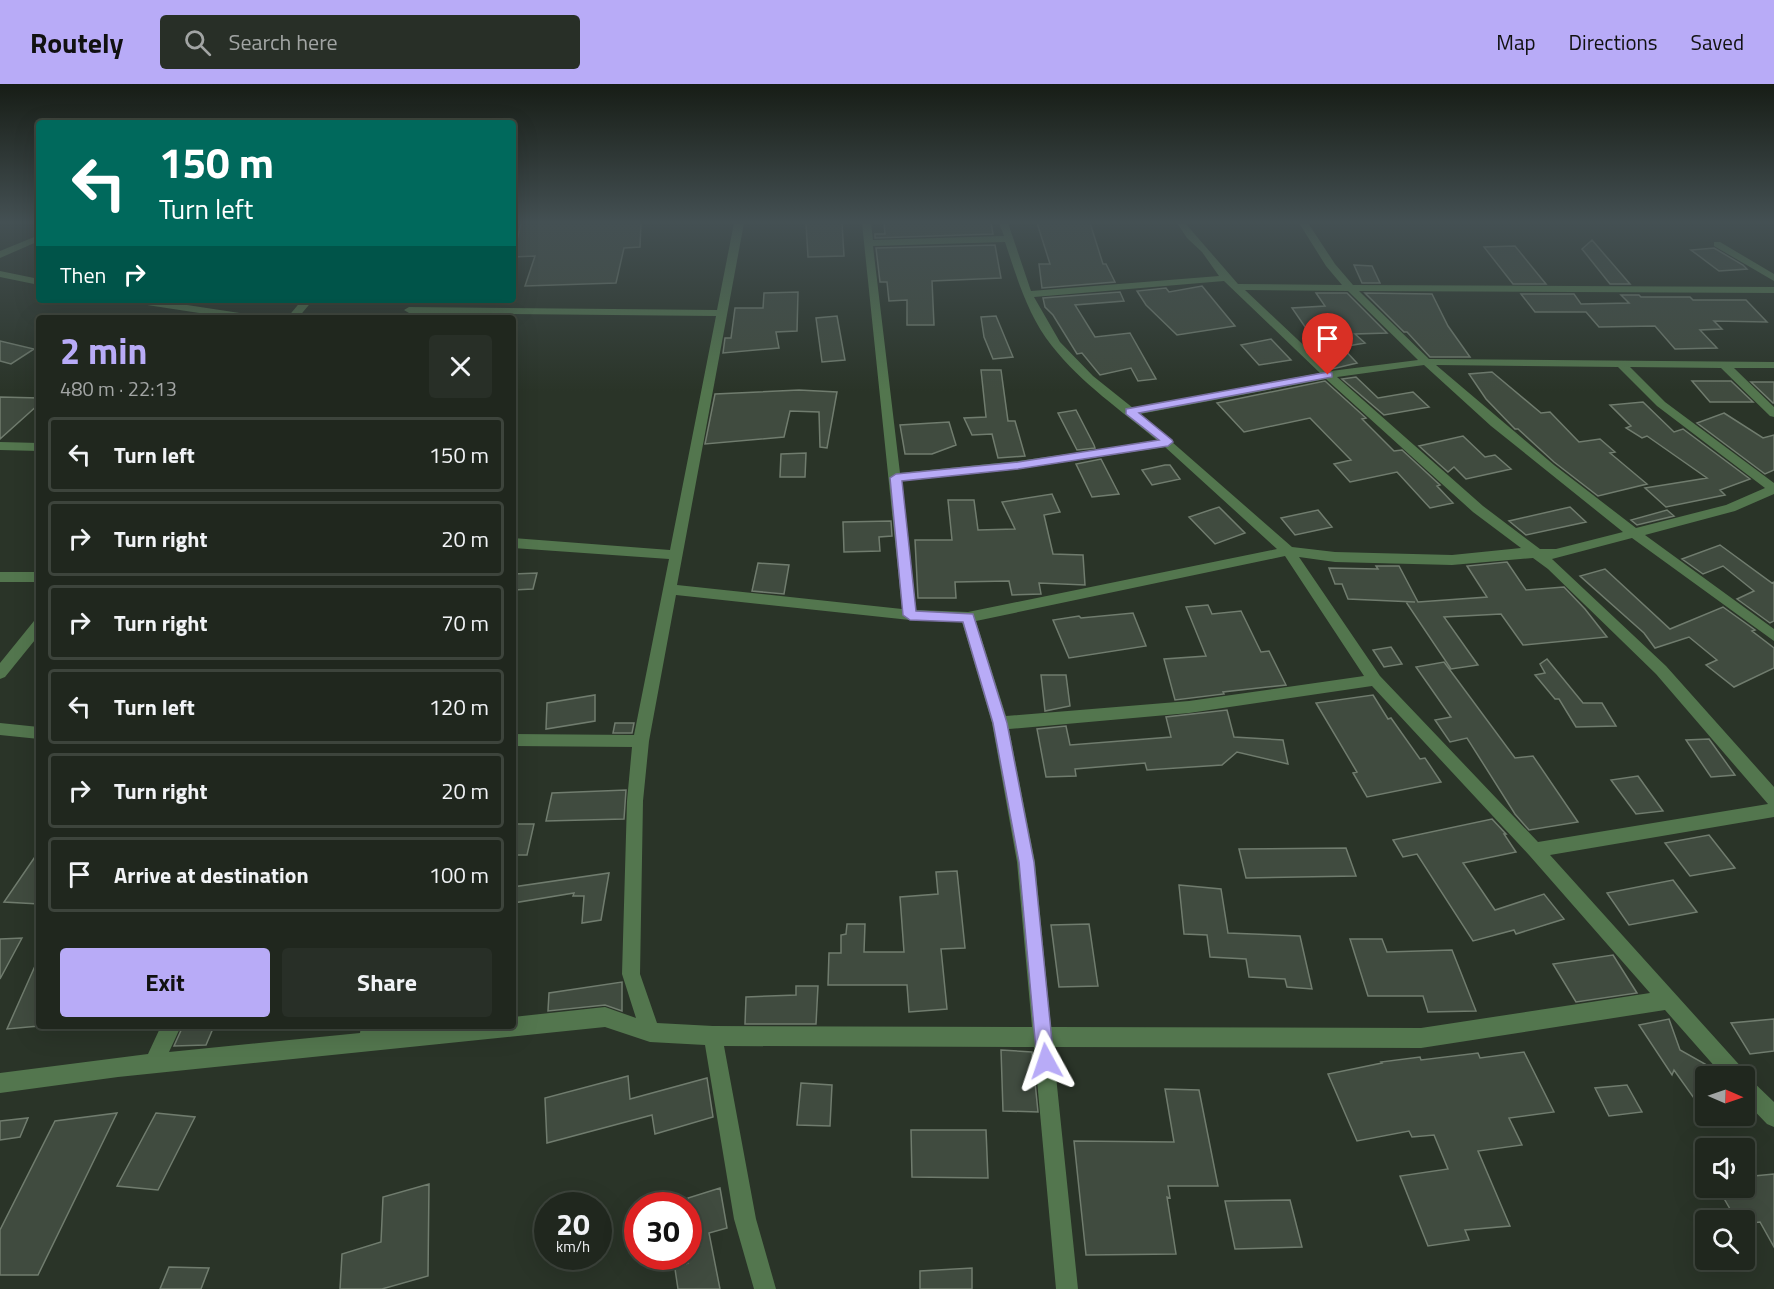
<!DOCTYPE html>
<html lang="en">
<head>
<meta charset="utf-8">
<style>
  :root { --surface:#20271e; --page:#282f27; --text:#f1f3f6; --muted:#a2a5a4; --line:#3d443c; --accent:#b8abf7 }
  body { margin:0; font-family:"Titillium Web",sans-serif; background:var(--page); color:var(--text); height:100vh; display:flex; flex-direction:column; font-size:22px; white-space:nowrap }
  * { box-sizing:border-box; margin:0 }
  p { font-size:20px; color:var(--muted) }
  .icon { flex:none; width:33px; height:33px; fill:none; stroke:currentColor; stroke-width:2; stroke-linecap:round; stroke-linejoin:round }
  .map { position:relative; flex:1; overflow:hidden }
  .side { position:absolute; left:36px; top:231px; width:480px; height:714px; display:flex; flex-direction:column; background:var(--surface); border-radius:6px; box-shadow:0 6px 24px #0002,0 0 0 2px var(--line) }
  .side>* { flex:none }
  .hud { position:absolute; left:36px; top:36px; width:480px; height:183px; border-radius:6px; box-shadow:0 6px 24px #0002,0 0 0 2px var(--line); background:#00695c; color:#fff; overflow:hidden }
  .needle { width:39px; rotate:92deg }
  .controls { position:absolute; left:1695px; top:982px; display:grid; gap:12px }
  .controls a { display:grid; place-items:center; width:60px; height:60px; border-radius:6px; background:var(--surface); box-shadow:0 6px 24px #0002,0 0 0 2px var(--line); font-size:30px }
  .speed { position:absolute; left:534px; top:1108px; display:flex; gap:12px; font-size:30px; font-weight:700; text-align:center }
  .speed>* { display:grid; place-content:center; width:78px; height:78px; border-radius:50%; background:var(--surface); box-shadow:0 6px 24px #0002,0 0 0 2px var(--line); line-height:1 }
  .speed small { font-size:15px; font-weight:400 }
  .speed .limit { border:9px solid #d22; background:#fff; color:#111 }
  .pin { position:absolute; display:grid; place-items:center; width:51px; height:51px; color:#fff; margin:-62px -26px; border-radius:50% 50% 50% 0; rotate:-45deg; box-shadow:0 0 6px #0007 }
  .pin .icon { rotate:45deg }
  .me { position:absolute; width:66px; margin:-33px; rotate:355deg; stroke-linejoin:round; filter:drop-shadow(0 0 4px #0008) }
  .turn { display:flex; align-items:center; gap:21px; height:126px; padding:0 24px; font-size:27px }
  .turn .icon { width:78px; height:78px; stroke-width:2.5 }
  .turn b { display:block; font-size:42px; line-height:51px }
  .then { display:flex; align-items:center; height:57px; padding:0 24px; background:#0003; gap:12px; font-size:22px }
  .round { display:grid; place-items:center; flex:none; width:63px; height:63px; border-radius:6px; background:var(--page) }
  .summary { display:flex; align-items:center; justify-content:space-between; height:102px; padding:0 24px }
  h1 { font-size:36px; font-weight:700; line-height:45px; color:var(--accent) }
  .button { display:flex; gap:12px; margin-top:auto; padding:12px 24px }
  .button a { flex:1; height:69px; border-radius:6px; background:var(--accent); color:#111; font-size:24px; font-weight:700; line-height:69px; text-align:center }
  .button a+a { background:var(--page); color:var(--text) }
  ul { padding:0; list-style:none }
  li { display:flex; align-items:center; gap:18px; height:75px; margin:0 12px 9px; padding:0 12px; border:3px solid var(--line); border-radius:6px }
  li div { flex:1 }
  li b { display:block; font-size:22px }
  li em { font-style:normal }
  header { display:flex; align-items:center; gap:36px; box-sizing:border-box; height:84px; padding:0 30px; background:var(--accent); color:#111 }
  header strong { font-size:28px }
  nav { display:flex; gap:33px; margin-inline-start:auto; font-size:21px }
  .search { width:420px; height:54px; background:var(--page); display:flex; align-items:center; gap:15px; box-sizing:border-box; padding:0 21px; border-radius:6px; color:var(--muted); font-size:22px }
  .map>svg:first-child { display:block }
  .building { fill:#404b3f; stroke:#707c6e; stroke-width:1.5 }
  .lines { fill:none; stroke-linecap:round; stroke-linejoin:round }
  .minor { fill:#53764e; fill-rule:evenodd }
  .route { fill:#b8abf7; stroke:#786fa1; stroke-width:1.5 }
</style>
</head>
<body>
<header>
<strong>Routely</strong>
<div class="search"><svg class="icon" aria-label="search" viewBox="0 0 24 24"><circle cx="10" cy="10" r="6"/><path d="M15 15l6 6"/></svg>Search here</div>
<nav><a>Map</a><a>Directions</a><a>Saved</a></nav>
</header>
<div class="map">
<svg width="1774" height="1205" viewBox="0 0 1774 1205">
  <rect width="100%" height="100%" fill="#2a3428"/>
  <!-- building -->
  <path class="building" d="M 521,139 L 641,139 L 640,163 L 624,164 L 616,199 L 525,202 L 535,172 L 513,173 Z
    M 806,139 L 842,139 L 844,172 L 808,173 Z
    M 884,139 L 991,139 L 993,150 L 875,154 L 875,150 L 885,150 Z
    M 1037,139 L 1090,139 L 1103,180 L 1106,180 L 1115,198 L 1042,204 L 1039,180 L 1050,180 Z
    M 1592,156 L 1630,200 L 1610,200 L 1582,165 Z
    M 995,161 L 1001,194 L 932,197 L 934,241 L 907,241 L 907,216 L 889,217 L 887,198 L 880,198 L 876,164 Z
    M 1515,162 L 1541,194 L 1546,200 L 1513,200 L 1484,163 Z
    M 1714,164 L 1743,181 L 1747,185 L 1719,187 L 1691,166 Z
    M 1354,181 L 1372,182 L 1380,199 L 1362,199 Z
    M 1202,202 L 1235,242 L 1177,251 L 1146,221 L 1137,207 L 1166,204 L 1169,208 Z
    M 798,208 L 797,247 L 776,248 L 779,264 L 723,269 L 725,254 L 731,254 L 735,224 L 763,224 L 764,209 Z
    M 1120,208 L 1124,217 L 1075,221 L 1095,253 L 1130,249 L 1156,295 L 1138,297 L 1131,284 L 1100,291 L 1082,269 L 1077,270 L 1053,231 L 1045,223 L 1043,214 Z
    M 1316,209 L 1347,209 L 1387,249 L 1355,250 L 1365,259 L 1342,263 L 1357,279 L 1332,285 L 1314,268 L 1321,266 L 1292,224 L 1325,222 Z
    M 1365,209 L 1432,210 L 1448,242 L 1470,273 L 1430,273 L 1407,248 L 1404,248 Z
    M 1521,210 L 1574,210 L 1581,220 L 1629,219 L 1621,211 L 1639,211 L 1641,213 L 1690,213 L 1693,216 L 1746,216 L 1767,238 L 1714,237 L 1722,245 L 1700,246 L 1717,264 L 1675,265 L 1655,242 L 1599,243 L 1586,228 L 1535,228 Z
    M 837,232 L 845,276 L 822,278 L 816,234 Z
    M 996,232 L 1013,273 L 993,275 L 984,253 L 981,233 Z
    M 1271,255 L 1291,276 L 1259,281 L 1241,261 Z
    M 0,257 L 34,265 L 11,280 L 0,277 Z
    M 981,286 L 1001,286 L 1008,337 L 1015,337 L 1025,372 L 998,374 L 992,350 L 972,351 L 964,334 L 986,333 Z
    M 1492,288 L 1541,329 L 1550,328 L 1579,358 L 1600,355 L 1615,368 L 1610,369 L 1647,400 L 1598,412 L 1554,378 L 1518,345 L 1515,345 L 1486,315 L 1469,290 Z
    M 1356,293 L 1378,314 L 1413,308 L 1429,323 L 1384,331 L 1342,295 Z
    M 1325,297 L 1366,334 L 1362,335 L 1394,367 L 1402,366 L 1440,401 L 1437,402 L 1453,419 L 1430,424 L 1397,388 L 1350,398 L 1334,380 L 1351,376 L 1310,334 L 1244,348 L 1217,319 Z
    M 1692,297 L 1731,297 L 1753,318 L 1710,318 Z
    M 1751,298 L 1774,298 L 1774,319 L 1773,319 Z
    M 799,306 L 837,308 L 827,364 L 820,363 L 819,328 L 790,327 L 784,353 L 705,360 L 715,310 Z
    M 0,313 L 39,314 L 39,320 L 0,355 Z
    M 1643,318 L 1674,348 L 1683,345 L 1750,395 L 1720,406 L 1725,411 L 1666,423 L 1645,404 L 1707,394 L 1647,352 L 1642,354 L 1626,344 L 1631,342 L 1610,321 Z
    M 1076,326 L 1094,361 L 1095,364 L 1077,366 L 1058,329 Z
    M 1724,329 L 1763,354 L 1774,351 L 1774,386 L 1765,390 L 1697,339 Z
    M 949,338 L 956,361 L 932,370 L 905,370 L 900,341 Z
    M 1463,352 L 1485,373 L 1495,371 L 1511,385 L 1466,395 L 1454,383 L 1448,388 L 1419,362 Z
    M 806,369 L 805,393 L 780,393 L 781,370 Z
    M 1101,375 L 1119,410 L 1092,413 L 1076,380 Z
    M 1165,381 L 1170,381 L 1180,395 L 1152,401 L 1142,386 Z
    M 1052,410 L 1060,428 L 1044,431 L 1053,470 L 1083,471 L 1085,501 L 1039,499 L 1041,510 L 1012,511 L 1009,497 L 955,498 L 956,514 L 918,514 L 915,456 L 952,456 L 948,416 L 974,416 L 978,446 L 1015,445 L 1002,418 Z
    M 1219,423 L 1245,449 L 1215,460 L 1189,433 Z
    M 1570,423 L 1586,438 L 1526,451 L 1509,437 Z
    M 1318,426 L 1332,443 L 1295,451 L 1281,434 Z
    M 1667,426 L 1674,432 L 1637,441 L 1631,436 Z
    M 891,437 L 892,452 L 879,453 L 880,467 L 844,468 L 843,438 Z
    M 1720,461 L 1772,499 L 1774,498 L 1774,537 L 1770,539 L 1737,515 L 1754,507 L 1723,482 L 1703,490 L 1682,475 Z
    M 1507,478 L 1526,506 L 1564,503 L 1585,525 L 1607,553 L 1523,561 L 1501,530 L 1444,533 L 1478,581 L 1451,585 L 1406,518 L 1415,518 L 1348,515 L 1342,500 L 1335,500 L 1329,484 L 1378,485 L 1376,482 L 1399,482 L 1418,518 L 1487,513 L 1467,482 Z
    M 758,479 L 789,481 L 784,510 L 752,507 Z
    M 1605,485 L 1670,545 L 1723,523 L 1755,546 L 1752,547 L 1774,564 L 1774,584 L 1734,603 L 1706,581 L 1717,576 L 1689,553 L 1655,564 L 1644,549 L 1580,492 Z
    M 537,489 L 533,505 L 513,506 L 513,490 Z
    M 1208,521 L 1212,530 L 1241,527 L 1261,568 L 1269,567 L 1286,601 L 1223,608 L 1224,610 L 1175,616 L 1164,575 L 1206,572 L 1186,523 Z
    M 1133,529 L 1146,562 L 1069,574 L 1053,536 L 1079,532 L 1081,534 Z
    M 1391,563 L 1402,580 L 1384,583 L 1373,566 Z
    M 1547,575 L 1583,619 L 1602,619 L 1616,642 L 1576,643 L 1559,615 L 1555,615 L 1535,591 L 1545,589 L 1540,580 Z
    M 1444,578 L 1515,674 L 1533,672 L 1578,738 L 1529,746 L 1515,730 L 1467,654 L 1450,658 L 1435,636 L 1451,633 L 1416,583 Z
    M 1041,591 L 1066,591 L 1070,622 L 1045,627 Z
    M 595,611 L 595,637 L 546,645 L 547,619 Z
    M 1373,611 L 1388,635 L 1391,634 L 1420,675 L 1425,674 L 1441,698 L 1367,713 L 1353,689 L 1357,688 L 1316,619 Z
    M 1227,626 L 1234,653 L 1283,656 L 1288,680 L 1237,668 L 1222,681 L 1147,686 L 1145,679 L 1075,685 L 1076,692 L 1046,693 L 1037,645 L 1066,642 L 1070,661 L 1171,653 L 1166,633 Z
    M 615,639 L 634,639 L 632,649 L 613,649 Z
    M 1709,655 L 1735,691 L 1711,693 L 1686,656 Z
    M 1638,692 L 1663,727 L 1636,730 L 1611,696 Z
    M 626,706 L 624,735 L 546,737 L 552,709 Z
    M 1492,735 L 1506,750 L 1504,750 L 1516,768 L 1463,779 L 1495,826 L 1544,810 L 1564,835 L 1516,850 L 1514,846 L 1473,857 L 1417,770 L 1403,773 L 1393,756 Z
    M 513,740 L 534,740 L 527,771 L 513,771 Z
    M 1709,751 L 1735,784 L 1690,792 L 1665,759 Z
    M 1346,764 L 1356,792 L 1246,794 L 1239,765 Z
    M 39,767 L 39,820 L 4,818 Z
    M 957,787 L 965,864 L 941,865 L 947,925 L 909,928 L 907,901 L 828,901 L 829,869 L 841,869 L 841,851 L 846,850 L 847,840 L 865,840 L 864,868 L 904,868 L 900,813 L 938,810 L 936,788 Z
    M 609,789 L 601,836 L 582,839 L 584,812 L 573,812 L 574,809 L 513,819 L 513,803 Z
    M 1673,796 L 1697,828 L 1629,841 L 1607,809 Z
    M 1179,801 L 1221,805 L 1228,849 L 1300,852 L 1312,905 L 1287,903 L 1285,895 L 1249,893 L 1246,875 L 1210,873 L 1207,851 L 1184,850 Z
    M 1089,840 L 1098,902 L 1059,903 L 1051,841 Z
    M 22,854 L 0,895 L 0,855 Z
    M 1350,855 L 1382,855 L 1387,868 L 1452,866 L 1476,927 L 1428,928 L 1423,912 L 1368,912 Z
    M 1613,871 L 1637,909 L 1576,918 L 1553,880 Z
    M 39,873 L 39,942 L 7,945 Z
    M 622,898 L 622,927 L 605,921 L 548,927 L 549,909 Z
    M 796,902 L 818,902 L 816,940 L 745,940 L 746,913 L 796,911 Z
    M 1669,935 L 1680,966 L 1714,985 L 1721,993 L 1706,993 L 1706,1031 L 1674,986 L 1672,991 L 1639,941 Z
    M 1774,935 L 1774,967 L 1750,970 L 1731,939 Z
    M 183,942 L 214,942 L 206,961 L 174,962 Z
    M 1001,966 L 1032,968 L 1038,1028 L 1003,1027 Z
    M 1524,968 L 1554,1028 L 1509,1034 L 1522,1061 L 1478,1067 L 1510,1142 L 1465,1146 L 1469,1156 L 1428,1162 L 1400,1092 L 1448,1085 L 1434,1051 L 1412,1053 L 1409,1047 L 1357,1057 L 1328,990 L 1382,979 L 1381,978 L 1420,973 L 1421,976 L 1478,969 L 1480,974 Z
    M 628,992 L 630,1015 L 707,994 L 713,1033 L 655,1050 L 652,1031 L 547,1059 L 545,1014 Z
    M 801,999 L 832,1001 L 830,1042 L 797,1041 Z
    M 1627,1001 L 1642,1028 L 1609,1032 L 1595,1004 Z
    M 1165,1005 L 1199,1006 L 1218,1102 L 1168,1102 L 1170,1114 L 1167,1113 L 1176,1170 L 1086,1171 L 1074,1057 L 1174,1058 Z
    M 117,1029 L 38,1191 L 0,1191 L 0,1146 L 55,1037 Z
    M 156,1029 L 195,1033 L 158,1106 L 117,1102 Z
    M 28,1034 L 20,1053 L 0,1056 L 0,1037 Z
    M 911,1046 L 986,1046 L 988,1094 L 912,1093 Z
    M 1774,1090 L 1774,1163 L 1760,1138 L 1744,1140 L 1744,1137 L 1737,1137 L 1718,1104 L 1744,1104 L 1744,1093 Z
    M 429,1100 L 428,1192 L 382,1205 L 340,1205 L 342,1170 L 381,1158 L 383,1113 Z
    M 720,1104 L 727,1144 L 709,1149 L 720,1205 L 678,1205 L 675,1185 L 688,1179 L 688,1114 Z
    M 1290,1116 L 1302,1163 L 1235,1165 L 1225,1117 Z
    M 169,1183 L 209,1184 L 201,1205 L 160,1205 Z
    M 972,1184 L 972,1205 L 920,1205 L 920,1187 Z"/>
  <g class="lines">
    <!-- minor -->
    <path class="minor" d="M 734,139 L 744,139 L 677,501 L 902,525 L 862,139 L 871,139 L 873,156 L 1004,152 L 999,139 L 1008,139 L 1031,207 L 1219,192 L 1202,168 L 1187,154 L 1177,139 L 1185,139 L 1238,200 L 1342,201 L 1326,182 L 1299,139 L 1308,139 L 1335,180 L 1353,201 L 1774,203 L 1774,209 L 1359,207 L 1429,275 L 1774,278 L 1774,284 L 1734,284 L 1774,323 L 1774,333 L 1770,332 L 1721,284 L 1630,283 L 1665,318 L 1774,399 L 1774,410 L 1735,427 L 1645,451 L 1774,545 L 1774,557 L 1632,454 L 1552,475 L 1666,582 L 1774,703 L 1774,733 L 1550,771 L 1744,986 L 1747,992 L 1774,1018 L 1774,1043 L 1767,1040 L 1744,1016 L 1744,993 L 1724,993 L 1665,926 L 1421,964 L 1053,963 L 1078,1205 L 1056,1205 L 1034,963 L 724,962 L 756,1135 L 776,1205 L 754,1205 L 734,1135 L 705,961 L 650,958 L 605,943 L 118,993 L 0,1009 L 0,989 L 148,970 L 161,942 L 181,942 L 169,968 L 360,949 L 361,942 L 381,942 L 379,947 L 424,942 L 513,942 L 513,933 L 605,923 L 636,934 L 622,890 L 627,717 L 632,663 L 513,662 L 513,650 L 634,651 L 669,475 L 513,464 L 513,454 L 670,466 L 716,232 L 409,229 L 404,226 L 409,223 L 717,226 ZM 1005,158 C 1017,194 1028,232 1052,262 C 1081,299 1122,327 1158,357 L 1018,377 L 900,389 L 873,162 ZM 1224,197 L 1320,289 L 1133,324 L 1093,292 L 1060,258 L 1034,213 ZM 1245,206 L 1348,207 L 1418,276 L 1331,287 ZM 1424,281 L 1491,342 L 1623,448 L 1556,465 L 1540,465 L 1483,422 L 1337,293 ZM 1436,281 L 1618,283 L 1657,322 L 1765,404 L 1726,421 L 1636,444 L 1554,381 ZM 1326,295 L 1473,428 L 1521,464 L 1452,471 L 1335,468 L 1292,463 L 1140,330 ZM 1165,363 L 1277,465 L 968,528 L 916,526 L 901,397 L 1018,385 ZM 1285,472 L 1364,592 L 1189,617 L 1006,632 L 976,537 ZM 1299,473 L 1335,478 L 1452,481 L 1533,474 L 1548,485 L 1656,590 L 1768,720 L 1538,758 L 1380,592 ZM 676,511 L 910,536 L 962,538 L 992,639 L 1017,778 L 1032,943 L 713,942 L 657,939 L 640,890 L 643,717 L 649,657 ZM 1372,602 L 1529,771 L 1650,909 L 1421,944 L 1051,943 L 1035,778 L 1009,645 L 1189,629 Z
      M 39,151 L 39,157 L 0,174 L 0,167 Z
      M 1714,158 L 1720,158 L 1774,190 L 1774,197 L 1714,162 Z
      M 0,187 L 39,195 L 39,201 L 0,193 Z
      M 129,216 L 154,216 L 253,231 L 258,234 L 232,234 L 134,219 Z
      M 302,216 L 313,216 L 298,234 L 287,234 Z
      M 0,358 L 39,359 L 39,367 L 0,366 Z
      M 0,488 L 39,488 L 39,498 L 0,498 Z
      M 39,536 L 39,551 L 5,593 L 0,595 L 0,579 L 34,537 Z
      M 0,639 L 39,643 L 39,655 L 0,651 Z"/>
  </g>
  <!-- sky -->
  <linearGradient id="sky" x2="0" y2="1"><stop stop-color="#171d16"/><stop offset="0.45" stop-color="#445053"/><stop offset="1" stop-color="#445053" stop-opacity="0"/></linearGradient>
  <rect width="1774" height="307" fill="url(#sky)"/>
  <!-- route -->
  <path class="route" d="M 1328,288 L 1332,289 L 1332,293 L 1139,329 L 1172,356 L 1173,358 L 1168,362 L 1018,385 L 902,397 L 916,527 L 973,530 L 1007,639 L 1034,778 L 1054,977 L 1052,983 L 1046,986 L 1039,983 L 1037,977 L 1019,778 L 993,639 L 963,538 L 910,536 L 903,531 L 890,394 L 896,390 L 1018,378 L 1159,356 L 1126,330 L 1126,325 Z"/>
</svg>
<div class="controls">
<a><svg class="needle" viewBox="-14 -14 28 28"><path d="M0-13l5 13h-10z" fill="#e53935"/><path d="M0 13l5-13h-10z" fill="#a2a5a4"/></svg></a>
<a><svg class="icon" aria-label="sound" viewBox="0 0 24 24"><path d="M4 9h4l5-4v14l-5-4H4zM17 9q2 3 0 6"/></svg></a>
<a><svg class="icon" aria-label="search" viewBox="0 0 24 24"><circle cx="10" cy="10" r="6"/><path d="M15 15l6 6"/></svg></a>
</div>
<div class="speed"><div>20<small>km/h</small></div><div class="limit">30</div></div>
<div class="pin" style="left:1328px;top:291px;background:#d93025"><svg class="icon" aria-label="arrive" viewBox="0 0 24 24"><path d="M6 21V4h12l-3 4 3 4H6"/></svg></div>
<svg class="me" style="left:1046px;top:977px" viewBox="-20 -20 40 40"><path d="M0-17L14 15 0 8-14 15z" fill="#b8abf7" stroke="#fff" stroke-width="4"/></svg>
<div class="hud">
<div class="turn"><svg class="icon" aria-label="left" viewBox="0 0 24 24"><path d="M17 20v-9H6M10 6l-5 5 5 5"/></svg><div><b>150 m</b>Turn left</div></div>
<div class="then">Then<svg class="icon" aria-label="right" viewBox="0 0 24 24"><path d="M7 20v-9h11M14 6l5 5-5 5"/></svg></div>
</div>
<section class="side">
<div class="summary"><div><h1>2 min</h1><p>480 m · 22:13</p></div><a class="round"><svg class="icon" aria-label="close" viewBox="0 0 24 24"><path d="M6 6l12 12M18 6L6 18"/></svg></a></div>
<ul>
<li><svg class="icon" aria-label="left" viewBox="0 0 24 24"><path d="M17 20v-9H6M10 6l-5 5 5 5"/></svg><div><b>Turn left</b></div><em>150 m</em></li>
<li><svg class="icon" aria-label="right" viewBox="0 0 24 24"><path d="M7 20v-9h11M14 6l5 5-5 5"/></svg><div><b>Turn right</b></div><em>20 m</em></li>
<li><svg class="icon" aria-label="right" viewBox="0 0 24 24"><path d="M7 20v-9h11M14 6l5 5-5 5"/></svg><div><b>Turn right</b></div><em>70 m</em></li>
<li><svg class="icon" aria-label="left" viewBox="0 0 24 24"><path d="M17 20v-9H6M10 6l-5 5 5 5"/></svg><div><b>Turn left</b></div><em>120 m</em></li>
<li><svg class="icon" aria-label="right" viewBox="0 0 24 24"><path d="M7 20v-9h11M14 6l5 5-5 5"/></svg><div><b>Turn right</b></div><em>20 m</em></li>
<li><svg class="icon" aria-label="arrive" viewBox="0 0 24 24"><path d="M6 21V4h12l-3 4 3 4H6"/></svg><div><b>Arrive at destination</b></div><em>100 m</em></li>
</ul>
<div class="button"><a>Exit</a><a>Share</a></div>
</section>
</div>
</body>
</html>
